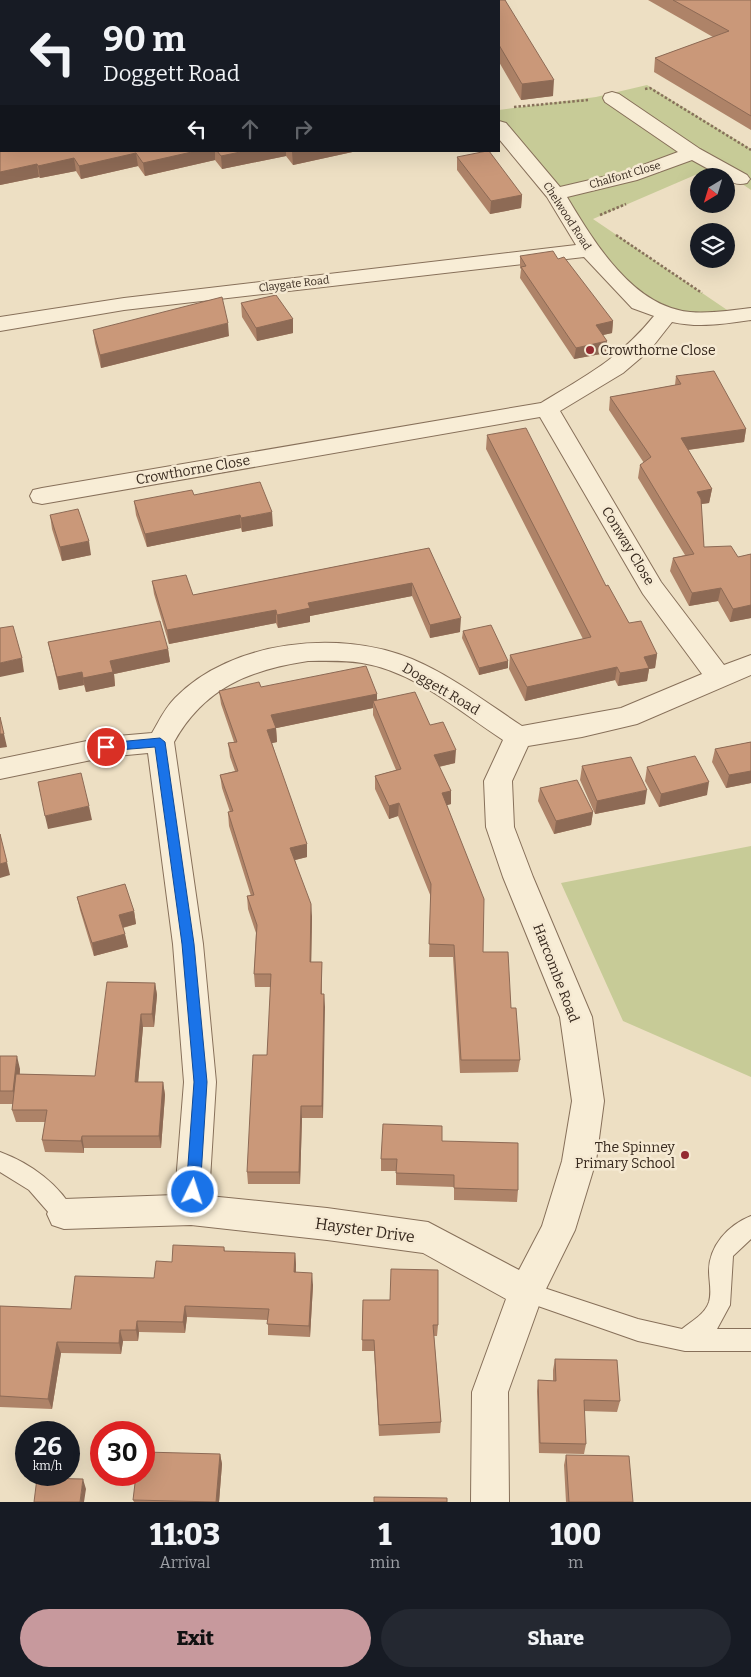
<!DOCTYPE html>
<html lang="en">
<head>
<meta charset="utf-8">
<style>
  :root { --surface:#171b24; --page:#242831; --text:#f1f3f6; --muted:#9ea1a6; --accent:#c7999d }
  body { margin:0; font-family:Bitter,serif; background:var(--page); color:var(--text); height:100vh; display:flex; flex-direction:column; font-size:19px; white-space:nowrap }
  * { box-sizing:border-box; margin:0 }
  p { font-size:16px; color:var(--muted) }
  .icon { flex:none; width:28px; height:28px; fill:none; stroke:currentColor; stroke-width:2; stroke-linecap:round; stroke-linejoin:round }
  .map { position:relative; height:1502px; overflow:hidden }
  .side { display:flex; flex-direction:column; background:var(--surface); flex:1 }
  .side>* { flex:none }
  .banner { position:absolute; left:0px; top:0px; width:500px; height:152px; box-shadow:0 5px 20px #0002; background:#171b24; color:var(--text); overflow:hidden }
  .needle { width:32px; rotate:218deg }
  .buttons { position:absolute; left:690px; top:168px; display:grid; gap:10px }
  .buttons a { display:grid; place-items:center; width:45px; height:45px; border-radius:50%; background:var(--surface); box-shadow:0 5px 20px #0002; font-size:25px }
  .speed { position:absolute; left:15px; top:1421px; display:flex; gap:10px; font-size:25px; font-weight:700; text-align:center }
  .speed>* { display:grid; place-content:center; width:65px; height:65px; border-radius:50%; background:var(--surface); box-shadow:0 5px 20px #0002; line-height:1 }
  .speed small { font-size:12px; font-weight:400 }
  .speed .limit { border:8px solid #d22; background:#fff; color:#111 }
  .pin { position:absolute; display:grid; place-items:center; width:42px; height:42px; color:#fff; margin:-21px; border:2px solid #fff; border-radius:50%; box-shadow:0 1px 5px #0007 }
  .me { position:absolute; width:55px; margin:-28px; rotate:4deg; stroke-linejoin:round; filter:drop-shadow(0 0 4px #0008) }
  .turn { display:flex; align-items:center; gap:18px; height:105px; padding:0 20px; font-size:22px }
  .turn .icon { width:65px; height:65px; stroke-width:2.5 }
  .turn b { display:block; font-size:35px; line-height:42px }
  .lanes { display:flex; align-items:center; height:48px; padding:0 20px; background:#0003; justify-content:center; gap:25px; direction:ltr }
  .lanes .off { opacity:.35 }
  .eta { display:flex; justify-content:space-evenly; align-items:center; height:85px; text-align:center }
  .eta b { font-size:30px; font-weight:800; line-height:35px }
  .primary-button { display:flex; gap:10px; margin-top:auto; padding:10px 20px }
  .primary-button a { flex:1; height:58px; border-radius:30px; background:var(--accent); color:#111; font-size:20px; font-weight:800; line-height:58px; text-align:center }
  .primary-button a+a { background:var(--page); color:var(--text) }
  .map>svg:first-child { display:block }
  .green { fill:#c7cb97 }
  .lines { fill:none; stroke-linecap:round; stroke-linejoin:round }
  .service-casing { stroke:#87705a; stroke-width:2 }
  .minor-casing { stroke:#87705a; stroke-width:2 }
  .path { stroke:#87705a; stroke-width:2.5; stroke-dasharray:2.5 2; stroke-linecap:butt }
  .service { fill:#f8edd6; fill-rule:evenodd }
  .minor { fill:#f8edd6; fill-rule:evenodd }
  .wall { fill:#ae8368 }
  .shaded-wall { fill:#8d6a55 }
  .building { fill:#ca9879; stroke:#8d6a55 }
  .route { fill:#1a73e8; stroke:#114b97 }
  .poi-dot { fill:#942b30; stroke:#f5e9d2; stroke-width:2 }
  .labels { text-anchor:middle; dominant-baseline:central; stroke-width:5; stroke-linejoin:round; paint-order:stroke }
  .far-street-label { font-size:11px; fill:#37291e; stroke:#f5e9d2 }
  .poi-label { font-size:14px; fill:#37291e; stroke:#f5e9d2; text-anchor:start }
  .street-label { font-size:14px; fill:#37291e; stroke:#f5e9d2 }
  .near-street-label { font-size:16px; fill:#37291e; stroke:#f5e9d2 }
</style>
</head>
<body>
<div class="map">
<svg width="751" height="1502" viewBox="0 0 751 1502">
  <rect width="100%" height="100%" fill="#eddfc3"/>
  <!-- green -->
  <path class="green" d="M 647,85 L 751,149 L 751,190 L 716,166 L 593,219 L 736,316 L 670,315 L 634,298 L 565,203 L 499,119 L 499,110 L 596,97 Z
    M 751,846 L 751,1077 L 623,1021 L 561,883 Z"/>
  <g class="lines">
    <!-- service casing -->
    <g class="service-casing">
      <path id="service" d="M 0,1152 C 30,1163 61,1185 75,1214 L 72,1221 L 64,1224 L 56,1221 L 29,1190 L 0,1172 Z
        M 751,1216 L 751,1239 L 733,1256 L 730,1305 L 717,1329 L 751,1329 L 751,1351 L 685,1351 L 638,1341 L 518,1299 L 515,1292 L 518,1285 L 526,1282 L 638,1319 L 682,1329 C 692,1321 705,1314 709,1302 C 712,1292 709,1281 709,1271 C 709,1246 728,1225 751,1216 Z"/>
    </g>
    <!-- minor casing -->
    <g class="minor-casing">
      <path id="minor" d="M 424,0 L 442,0 L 442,1 L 424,1 Z
        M 612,92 L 619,94 L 700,149 L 747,175 L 750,179 L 747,183 C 739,185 734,184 726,179 L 726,176 L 721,176 L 692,160 L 637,180 L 567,197 C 594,242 633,307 690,312 C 711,314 731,310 751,308 L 751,320 C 724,324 699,328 672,322 L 650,350 L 623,373 L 560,411 L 661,582 L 724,665 L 751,655 L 751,675 L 637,724 L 582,737 L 528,746 L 512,781 L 514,827 L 533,877 L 592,1017 L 604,1101 L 596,1161 L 575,1230 L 542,1297 L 508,1392 L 509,1502 L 471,1502 L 472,1392 L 506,1299 L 423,1253 L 327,1240 L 191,1225 L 64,1229 L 52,1225 L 47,1214 L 52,1203 L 64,1199 L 175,1195 L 184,1082 L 173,944 L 148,753 L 106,757 L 0,779 L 0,759 L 106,737 L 152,733 C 159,721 165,708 175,698 C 231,640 340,629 412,659 C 452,676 487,703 522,726 L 621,708 L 702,674 L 643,594 L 540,417 L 42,504 L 33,502 L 30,496 L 33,490 L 42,488 L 541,403 C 587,375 619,359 654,316 L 632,308 L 584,257 L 124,310 L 0,331 L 0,317 L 124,298 L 576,245 L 547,197 L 499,139 L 499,121 L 506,123 L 560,187 L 624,172 L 678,152 L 605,102 L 603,98 L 605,94 ZM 308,661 C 326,661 344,660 362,663 C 414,671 460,712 503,740 L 484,781 L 486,827 L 503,877 L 560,1017 L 572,1101 L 562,1161 L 542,1226 L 519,1270 L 428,1222 L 327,1208 L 209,1196 L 216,1082 L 203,944 L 174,742 C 204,688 249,670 308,661 Z"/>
    </g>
    <!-- path -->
    <path class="path" d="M 645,89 L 650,88 L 751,150
      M 514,107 L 588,100
      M 600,215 L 626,204
      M 616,235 L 702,293"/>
    <!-- service -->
    <use href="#service" class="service"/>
    <!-- minor -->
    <use href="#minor" class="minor"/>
  </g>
  <!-- wall -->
  <path class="wall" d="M 192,0 L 413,0 L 413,1 L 193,1 Z
    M 462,0 L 505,0 L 553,96 L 521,100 L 499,62 L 499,1 L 463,1 Z
    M 648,0 L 751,0 L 751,130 L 654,72 L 655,58 L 713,37 Z
    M 0,92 L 1,92 L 1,151 L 357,151 L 293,165 L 286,156 L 222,169 L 215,160 L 145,176 L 138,166 L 81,179 L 76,171 L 40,178 L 39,177 L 0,185 Z
    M 457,157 L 522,195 L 521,208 L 490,214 L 457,170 Z
    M 520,256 L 558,259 L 613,321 L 612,333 L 603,335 L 606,353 L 574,359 L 520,278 L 521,269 L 520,268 Z
    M 241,303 L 293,319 L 293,333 L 257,341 L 242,317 Z
    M 93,330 L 229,336 L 101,368 L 95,343 Z
    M 676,376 L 746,429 L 744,442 L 688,450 L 712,489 L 709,503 L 701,504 L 704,547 L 738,557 L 751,554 L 751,618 L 730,622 L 718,601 L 689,606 L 670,571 L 673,558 L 685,555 L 638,478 L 640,465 L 644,463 L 609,410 L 610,397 L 675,385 Z
    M 487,435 L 606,586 L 629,623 L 657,654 L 655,668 L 649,669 L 647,681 L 618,686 L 615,680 L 525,701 L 509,669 L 510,655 L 583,639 L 486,449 Z
    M 194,495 L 273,526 L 242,532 L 241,528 L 147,547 L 136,515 L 134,501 Z
    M 50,515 L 91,555 L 62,561 L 52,529 Z
    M 429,548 L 460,632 L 430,638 L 412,596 L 310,616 L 310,622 L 278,628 L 276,623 L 169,644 L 154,594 L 152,581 L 193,595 Z
    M 463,631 L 508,661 L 508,668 L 479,675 L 462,638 Z
    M 48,642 L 168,649 L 170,662 L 114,674 L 115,686 L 86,692 L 84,685 L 59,690 Z
    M 261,687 L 377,694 L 377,700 L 430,725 L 455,763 L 439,767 L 451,791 L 451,804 L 446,805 L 483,952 L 511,1008 L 520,1060 L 518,1072 L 460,1073 L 453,957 L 429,957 L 431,897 L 398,816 L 389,819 L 375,789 L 375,776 L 396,770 L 373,715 L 373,708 L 276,728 L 277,742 L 272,743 L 307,857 L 295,860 L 312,917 L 311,962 L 322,962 L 322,994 L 324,994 L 323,1118 L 302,1118 L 300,1184 L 248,1184 L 247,1172 L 267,1055 L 271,987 L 255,987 L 254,974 L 256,933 L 248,909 L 247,896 L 251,896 L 229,826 L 228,812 L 230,812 L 222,788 L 220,775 L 235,771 L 230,757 L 228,743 L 234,742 L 221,704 L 219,691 Z
    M 751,742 L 751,783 L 726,788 L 712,762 L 715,749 Z
    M 582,766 L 645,804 L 595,814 L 580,780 Z
    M 647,767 L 707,795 L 659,807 L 645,781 Z
    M 540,788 L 593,812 L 591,825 L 554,834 L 538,801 Z
    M 77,897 L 134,911 L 136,924 L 123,928 L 128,947 L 94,956 L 80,910 Z
    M 155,983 L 157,995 L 154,1027 L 143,1027 L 138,1082 L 163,1082 L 165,1095 L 161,1148 L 84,1148 L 84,1153 L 45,1152 L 42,1140 L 45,1122 L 16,1122 L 12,1110 L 13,1104 L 0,1104 L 0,1056 L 20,1069 L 20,1074 L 95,1076 Z
    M 442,1141 L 518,1190 L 517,1202 L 454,1200 L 454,1187 L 396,1185 L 396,1171 L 381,1171 L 381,1159 Z
    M 224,1247 L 225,1251 L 295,1253 L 296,1265 L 296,1273 L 313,1285 L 310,1337 L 268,1335 L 268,1320 L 187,1317 L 185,1333 L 139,1332 L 138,1341 L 123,1341 L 121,1354 L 61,1353 L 52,1409 L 0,1407 L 0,1306 L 71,1309 L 154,1278 L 172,1262 Z
    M 363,1300 L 438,1325 L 437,1336 L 434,1336 L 441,1422 L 440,1433 L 379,1436 L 374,1351 L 362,1351 Z
    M 555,1359 L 620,1401 L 617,1412 L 584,1411 L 586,1444 L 584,1454 L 539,1453 L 537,1391 L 538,1380 L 553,1381 L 553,1370 Z
    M 220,1454 L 222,1464 L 219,1502 L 134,1502 L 133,1500 Z
    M 566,1455 L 633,1502 L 566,1502 L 564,1465 Z"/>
  <!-- shaded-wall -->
  <path class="shaded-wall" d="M 405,0 L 413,0 L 413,1 L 399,1 Z
    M 554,80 L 553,96 L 521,100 L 522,84 Z
    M 196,151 L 215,151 L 215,160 L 145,176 L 143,163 Z
    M 245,151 L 286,151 L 286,156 L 222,169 L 221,156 Z
    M 296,151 L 357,151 L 293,165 L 292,152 Z
    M 136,153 L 138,166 L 81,179 L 79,166 Z
    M 74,158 L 76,171 L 40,178 L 38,166 Z
    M 37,164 L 39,177 L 0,185 L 0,172 Z
    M 522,195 L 521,208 L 490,214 L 491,201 Z
    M 293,319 L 293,333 L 257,341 L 256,328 Z
    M 613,321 L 612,333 L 594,337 L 596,325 Z
    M 228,323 L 229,336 L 101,368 L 100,355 Z
    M 607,341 L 606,353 L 574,359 L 576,348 Z
    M 746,429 L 744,442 L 679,451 L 681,438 Z
    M 712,489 L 709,503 L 694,505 L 697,492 Z
    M 272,512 L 273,526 L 242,532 L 241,518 Z
    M 240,515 L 241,528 L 147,547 L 145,534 Z
    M 89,541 L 91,555 L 62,561 L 60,547 Z
    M 412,583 L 412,596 L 310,616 L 310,622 L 278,628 L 277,615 L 308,603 Z
    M 721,588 L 718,601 L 689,606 L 692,593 Z
    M 751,605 L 751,618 L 730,622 L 733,609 Z
    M 276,610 L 276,623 L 169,644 L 167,630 Z
    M 461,618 L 460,632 L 430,638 L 430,625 Z
    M 168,649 L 170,662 L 114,674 L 115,686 L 86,692 L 83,678 L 110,661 Z
    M 657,654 L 655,668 L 649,669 L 647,681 L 618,686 L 620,673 L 644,657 Z
    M 22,658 L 24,672 L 0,677 L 0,663 Z
    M 508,661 L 508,668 L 479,675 L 479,668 Z
    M 617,667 L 615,680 L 525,701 L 527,687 Z
    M 82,672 L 84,685 L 59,690 L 57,677 Z
    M 377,694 L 377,707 L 373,701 L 373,708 L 272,729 L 271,715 Z
    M 276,728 L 277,742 L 268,744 L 267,730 Z
    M 0,734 L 4,734 L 7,747 L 0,748 Z
    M 456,750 L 455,763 L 433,768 L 434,755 Z
    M 751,771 L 751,783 L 726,788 L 729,775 Z
    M 709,782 L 707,795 L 659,807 L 661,794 Z
    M 647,790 L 645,804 L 595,814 L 597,801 Z
    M 451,791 L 451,804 L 441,807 L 442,793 Z
    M 399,803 L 398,816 L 389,819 L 389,806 Z
    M 89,806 L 92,820 L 48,829 L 45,816 Z
    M 593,812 L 591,825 L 554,834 L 556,821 Z
    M 307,844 L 307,857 L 291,861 L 290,848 Z
    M 7,862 L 10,875 L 0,878 L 0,864 Z
    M 311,904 L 312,917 L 311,975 L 310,962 Z
    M 134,911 L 136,924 L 121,928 L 119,915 Z
    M 125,934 L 128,947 L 94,956 L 92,943 Z
    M 155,983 L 157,995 L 154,1027 L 152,1014 Z
    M 324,994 L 325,1007 L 323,1118 L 322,1106 Z
    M 141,1014 L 143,1027 L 137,1095 L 135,1082 Z
    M 17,1056 L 20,1069 L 16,1103 L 13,1091 Z
    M 163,1082 L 165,1095 L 161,1148 L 159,1136 Z
    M 301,1106 L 302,1118 L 300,1184 L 299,1172 Z
    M 82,1136 L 84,1148 L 84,1153 L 81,1141 Z
    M 295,1253 L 296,1265 L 295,1284 L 294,1272 Z
    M 312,1273 L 313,1285 L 310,1337 L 309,1326 Z
    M 185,1306 L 187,1317 L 185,1333 L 183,1322 Z
    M 137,1321 L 139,1332 L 138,1341 L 136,1330 Z
    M 120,1330 L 123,1341 L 121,1354 L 119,1343 Z
    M 57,1342 L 61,1353 L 52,1409 L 48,1399 Z
    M 220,1454 L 222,1464 L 219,1502 L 216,1502 Z
    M 83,1479 L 86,1489 L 84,1502 L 80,1502 Z"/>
  <!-- building -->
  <path class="building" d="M 205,0 L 405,0 L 399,1 L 206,1 Z
    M 472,0 L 505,0 L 554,80 L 522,84 L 499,45 L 499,1 L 473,1 Z
    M 673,0 L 751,0 L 751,116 L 655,58 L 729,31 Z
    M 0,92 L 1,92 L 1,138 L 0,133 Z
    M 1,139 L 1,151 L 196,151 L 143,163 L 136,153 L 79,166 L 74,158 L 38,166 L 37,164 L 0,172 L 0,140 Z
    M 217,151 L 245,151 L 221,156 Z
    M 487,151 L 489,151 L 522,195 L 491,201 L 457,157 Z
    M 553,251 L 558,259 L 564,257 L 613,321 L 596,325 L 607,341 L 576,348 L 521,267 L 526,266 L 520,256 Z
    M 276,295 L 293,319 L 256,328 L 241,303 Z
    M 222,297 L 228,323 L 100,355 L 93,330 Z
    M 714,371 L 746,429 L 681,438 L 712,489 L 697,492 L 701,499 L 704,547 L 731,546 L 738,557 L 751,554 L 751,605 L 733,609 L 721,588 L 692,593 L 673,558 L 694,554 L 640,465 L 651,457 L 610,397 L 681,384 L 676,376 Z
    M 526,428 L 606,586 L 608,585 L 629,623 L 641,621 L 657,654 L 644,657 L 649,668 L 620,673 L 617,667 L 527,687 L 510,655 L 591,637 L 487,435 Z
    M 260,482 L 272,512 L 241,518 L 240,515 L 145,534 L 134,501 L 192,490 L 194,495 Z
    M 78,509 L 89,541 L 60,547 L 50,515 Z
    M 429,548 L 461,618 L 430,625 L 412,583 L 308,603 L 310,608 L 277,615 L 276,610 L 167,630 L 152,581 L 186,575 L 193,595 Z
    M 160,621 L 168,649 L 110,661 L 113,672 L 83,678 L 82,672 L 57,677 L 48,642 Z
    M 491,625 L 508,661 L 479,668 L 463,631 Z
    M 13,626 L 22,658 L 0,663 L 0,628 Z
    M 366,666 L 377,694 L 271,715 L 276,728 L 267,730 L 307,844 L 290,848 L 311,904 L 310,962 L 322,962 L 321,994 L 324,994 L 322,1106 L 301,1106 L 299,1172 L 247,1172 L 253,1055 L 267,1055 L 271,974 L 254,974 L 257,925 L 247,896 L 254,895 L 228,812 L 233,811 L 220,775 L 238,771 L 228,743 L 237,742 L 219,691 L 259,682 L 261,687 Z
    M 415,692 L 430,725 L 443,722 L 456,750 L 434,755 L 451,791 L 442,793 L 484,899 L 483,952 L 508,952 L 511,1008 L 516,1008 L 520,1060 L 461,1060 L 454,945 L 429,944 L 431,884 L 399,803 L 389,806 L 375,776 L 401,769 L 373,701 Z
    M 0,717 L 4,734 L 0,734 Z
    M 751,742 L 751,771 L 729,775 L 715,749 Z
    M 695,756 L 709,782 L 661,794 L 647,767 Z
    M 631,757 L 647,790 L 597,801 L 582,766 Z
    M 81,773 L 89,806 L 45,816 L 38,782 Z
    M 577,780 L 593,812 L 556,821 L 540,788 Z
    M 0,834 L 7,862 L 0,864 Z
    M 125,884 L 134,911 L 119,915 L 125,934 L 92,943 L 77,897 Z
    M 107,982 L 155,983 L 152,1014 L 141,1014 L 135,1082 L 163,1082 L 159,1136 L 82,1136 L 81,1141 L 42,1140 L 47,1110 L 12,1110 L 16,1074 L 95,1076 Z
    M 0,1056 L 17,1056 L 13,1091 L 0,1091 Z
    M 383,1124 L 442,1126 L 442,1141 L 518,1143 L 518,1190 L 454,1188 L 454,1175 L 396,1173 L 397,1159 L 381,1159 Z
    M 173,1245 L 224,1247 L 224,1251 L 295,1253 L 294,1272 L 312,1273 L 309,1326 L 267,1324 L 269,1309 L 185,1306 L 183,1322 L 137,1321 L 136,1330 L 120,1330 L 119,1343 L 57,1342 L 48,1399 L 0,1396 L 0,1306 L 71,1309 L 75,1276 L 154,1278 L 156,1261 L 172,1262 Z
    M 391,1269 L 438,1270 L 438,1325 L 433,1325 L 441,1422 L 379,1425 L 374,1340 L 362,1340 L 363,1300 L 390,1300 Z
    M 555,1359 L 617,1360 L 620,1401 L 584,1400 L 586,1444 L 540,1443 L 538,1380 L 556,1381 Z
    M 144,1452 L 220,1454 L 216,1502 L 133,1500 L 136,1475 L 144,1475 Z
    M 566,1455 L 629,1456 L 633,1502 L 569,1502 Z
    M 37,1478 L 83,1479 L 80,1502 L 34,1502 Z
    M 374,1497 L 447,1498 L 447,1502 L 374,1502 Z"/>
  <!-- route -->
  <path class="route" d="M 160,738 L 165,742 L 194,944 L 207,1082 L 200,1192 L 198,1196 L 193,1198 L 188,1196 L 186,1192 L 194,1082 L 182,944 L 155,747 L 106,751 L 100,747 L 106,743 Z"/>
  <!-- markers -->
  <g class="poi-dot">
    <circle cx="590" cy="350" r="5"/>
    <circle cx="685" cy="1155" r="5"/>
  </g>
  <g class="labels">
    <!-- far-street labels -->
    <g class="far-street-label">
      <text transform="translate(625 175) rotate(-16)">Chalfont Close</text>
      <text transform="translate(567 216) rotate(57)">Chelwood Road</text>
      <text transform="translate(294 284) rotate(-7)">Claygate Road</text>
    </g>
    <!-- poi labels -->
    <g class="poi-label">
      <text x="600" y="350">Crowthorne Close</text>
      <text x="675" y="1147" text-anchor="end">The Spinney<tspan x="675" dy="16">Primary School</tspan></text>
    </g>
    <!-- street labels -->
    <g class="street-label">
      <text transform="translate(193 470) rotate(-10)">Crowthorne Close</text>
      <text transform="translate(628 546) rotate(59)">Conway Close</text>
      <text transform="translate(441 689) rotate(31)">Doggett Road</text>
      <text transform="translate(556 973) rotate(69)">Harcombe Road</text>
    </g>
    <!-- near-street labels -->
    <g class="near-street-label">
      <text transform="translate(365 1230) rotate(8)">Hayster Drive</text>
    </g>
  </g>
</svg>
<div class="buttons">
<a><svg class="needle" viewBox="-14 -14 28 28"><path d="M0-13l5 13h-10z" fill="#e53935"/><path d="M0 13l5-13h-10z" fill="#9ea1a6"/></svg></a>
<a><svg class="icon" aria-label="layers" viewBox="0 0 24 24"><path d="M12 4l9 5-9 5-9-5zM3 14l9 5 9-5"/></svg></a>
</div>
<div class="speed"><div>26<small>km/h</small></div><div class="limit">30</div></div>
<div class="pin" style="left:106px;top:747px;background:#d93025"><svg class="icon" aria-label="arrive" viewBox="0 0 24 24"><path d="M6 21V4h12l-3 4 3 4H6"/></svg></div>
<svg class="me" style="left:193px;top:1192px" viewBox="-20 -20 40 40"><circle r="17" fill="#1a73e8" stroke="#fff" stroke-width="3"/><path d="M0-11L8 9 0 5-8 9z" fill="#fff"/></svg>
<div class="banner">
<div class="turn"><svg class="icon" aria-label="left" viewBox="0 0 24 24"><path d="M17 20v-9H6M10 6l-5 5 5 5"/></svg><div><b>90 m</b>Doggett Road</div></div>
<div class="lanes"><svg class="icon" aria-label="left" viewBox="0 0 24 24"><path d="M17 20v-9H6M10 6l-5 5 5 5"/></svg><svg class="icon off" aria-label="ahead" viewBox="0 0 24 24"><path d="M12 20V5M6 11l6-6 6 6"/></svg><svg class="icon off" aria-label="right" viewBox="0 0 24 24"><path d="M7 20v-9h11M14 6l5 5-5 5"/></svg></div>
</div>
</div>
<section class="side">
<div class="eta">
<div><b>11:03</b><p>Arrival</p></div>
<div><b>1</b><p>min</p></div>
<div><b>100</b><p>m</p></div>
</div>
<div class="primary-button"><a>Exit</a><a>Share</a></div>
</section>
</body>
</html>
